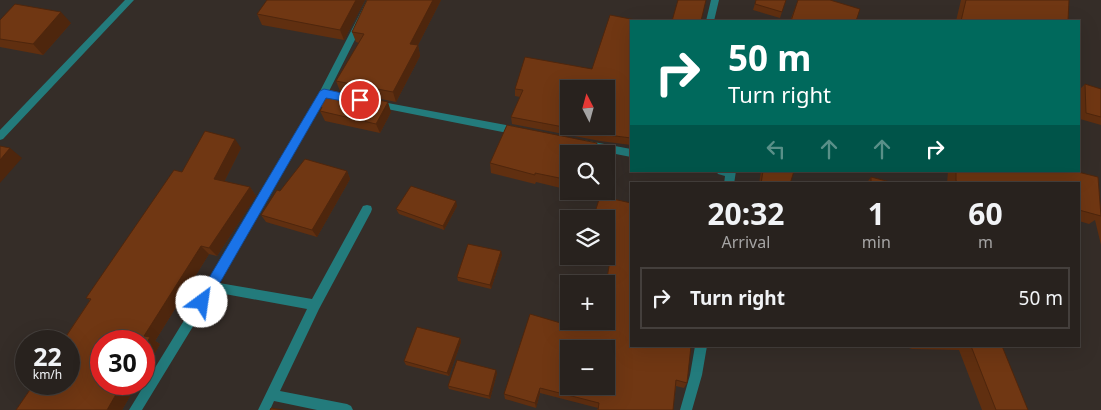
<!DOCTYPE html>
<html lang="en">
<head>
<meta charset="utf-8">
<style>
  :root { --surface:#28221e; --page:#302a27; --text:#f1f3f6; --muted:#a5a4a4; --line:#443f3c }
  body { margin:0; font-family:"Noto Sans",sans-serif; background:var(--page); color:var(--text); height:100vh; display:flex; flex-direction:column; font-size:19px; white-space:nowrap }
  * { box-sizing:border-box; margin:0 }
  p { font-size:16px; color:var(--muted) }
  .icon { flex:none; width:28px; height:28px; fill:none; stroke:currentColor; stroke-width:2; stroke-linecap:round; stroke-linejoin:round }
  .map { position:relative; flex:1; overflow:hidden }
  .panel { position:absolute; left:630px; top:182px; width:450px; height:165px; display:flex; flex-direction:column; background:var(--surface); border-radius:0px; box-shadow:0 5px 20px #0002,0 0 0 1px var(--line) }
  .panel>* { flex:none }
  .hud { position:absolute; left:630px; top:20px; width:450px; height:152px; border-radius:0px; box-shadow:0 5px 20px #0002,0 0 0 1px var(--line); background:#00695c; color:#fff; overflow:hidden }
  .needle { width:32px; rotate:354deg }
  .buttons { position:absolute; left:560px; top:80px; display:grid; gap:10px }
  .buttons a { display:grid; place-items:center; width:55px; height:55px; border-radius:0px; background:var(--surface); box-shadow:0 5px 20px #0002,0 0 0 1px var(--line); font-size:25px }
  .speed { position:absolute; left:15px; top:330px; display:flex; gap:10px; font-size:25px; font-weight:700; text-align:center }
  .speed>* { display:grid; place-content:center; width:65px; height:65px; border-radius:50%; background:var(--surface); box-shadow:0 5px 20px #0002,0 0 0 1px var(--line); line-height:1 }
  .speed small { font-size:12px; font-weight:400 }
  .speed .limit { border:8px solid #d22; background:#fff; color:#111 }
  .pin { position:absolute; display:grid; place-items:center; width:42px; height:42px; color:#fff; margin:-21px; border:2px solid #fff; border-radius:50%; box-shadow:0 1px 5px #0007 }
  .me { position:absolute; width:55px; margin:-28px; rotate:31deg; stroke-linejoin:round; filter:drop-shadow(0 0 4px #0008) }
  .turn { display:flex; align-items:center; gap:18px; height:105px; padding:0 15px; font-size:22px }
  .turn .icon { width:65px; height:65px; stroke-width:2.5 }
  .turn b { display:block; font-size:35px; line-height:42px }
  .lanes { display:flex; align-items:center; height:48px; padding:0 15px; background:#0003; justify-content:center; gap:25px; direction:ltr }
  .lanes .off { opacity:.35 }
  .eta { display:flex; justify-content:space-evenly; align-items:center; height:85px; text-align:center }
  .eta b { font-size:30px; font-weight:700; line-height:35px }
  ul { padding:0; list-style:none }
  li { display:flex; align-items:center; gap:15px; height:62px; margin:0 10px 8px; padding:0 5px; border:2px solid var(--line); border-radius:0px }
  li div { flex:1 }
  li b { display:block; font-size:19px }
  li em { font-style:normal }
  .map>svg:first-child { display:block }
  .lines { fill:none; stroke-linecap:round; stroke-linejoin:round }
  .street { fill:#237b7c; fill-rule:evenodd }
  .wall { fill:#602f10 }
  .shaded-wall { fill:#4e260d }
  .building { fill:#703713; stroke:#4e260d; fill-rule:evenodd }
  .route { fill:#1a73e8; stroke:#114b97 }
</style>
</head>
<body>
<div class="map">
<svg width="1101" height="410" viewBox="0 0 1101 410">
  <rect width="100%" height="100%" fill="#352d28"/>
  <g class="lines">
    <!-- street -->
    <path class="street" d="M 125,0 L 134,0 L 3,139 L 0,140 L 0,130 Z
      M 367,0 L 375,0 L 324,101 L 219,283 L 312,299 L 363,206 L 367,205 L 371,206 L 372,209 L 371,212 L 319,309 L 280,391 L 347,404 L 351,406 L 353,410 L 317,410 L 274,401 L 270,410 L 258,410 L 307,309 L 214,292 L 142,410 L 129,410 L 207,283 L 317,97 Z
      M 711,0 L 719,0 L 714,21 L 706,21 Z
      M 377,101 L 517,127 L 522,131 L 517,135 L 377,107 L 372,104 Z
      M 583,140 L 631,149 L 631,157 L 580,147 L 578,144 L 580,141 Z
      M 716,171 L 736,171 L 734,184 L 724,184 L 725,176 L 718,174 Z
      M 695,346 L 707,346 L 702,375 L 692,410 L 680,410 L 690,375 Z"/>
  </g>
  <!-- wall -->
  <path class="wall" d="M 365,0 L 344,40 L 262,25 L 257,14 Z
    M 441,0 L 418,45 L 420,56 L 396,102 L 340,91 L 336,81 L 359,43 L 356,42 L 352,32 Z
    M 756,0 L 782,12 L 780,18 L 753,10 Z
    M 798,0 L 830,0 L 856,21 L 790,21 Z
    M 961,0 L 1069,0 L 1068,21 L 956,21 Z
    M 0,20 L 71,23 L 43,55 L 0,47 Z
    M 631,21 L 631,145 L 600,141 L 512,124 L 511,117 L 520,97 L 515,96 L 515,89 L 592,69 Z
    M 1085,84 L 1101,89 L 1101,125 L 1080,119 L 1079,90 Z
    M 320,106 L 391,112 L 380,133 L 325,121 L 320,111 L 321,109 Z
    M 597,143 L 596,152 L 569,154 L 569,190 L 536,182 L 535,184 L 491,173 L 490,163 Z
    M 241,148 L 224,182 L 250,187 L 256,196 L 217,256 L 209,254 L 155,341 L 160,344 L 144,372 L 144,341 L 137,384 L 122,410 L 16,410 L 90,300 L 86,298 Z
    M 347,171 L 350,179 L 317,237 L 266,222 L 261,215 Z
    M 761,171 L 794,171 L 790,184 L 759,184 Z
    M 948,171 L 1074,171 L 1101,213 L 1101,245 L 1095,220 L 1089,224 L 1079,221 L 1079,184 L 947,184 Z
    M 871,177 L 898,184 L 866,184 Z
    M 631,203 L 631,346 L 687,383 L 684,388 L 676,386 L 673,410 L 597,410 L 598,408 L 540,393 L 536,408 L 505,399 L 504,394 L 564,324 L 598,330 L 611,257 L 606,256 L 606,219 Z
    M 457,206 L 444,230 L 399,214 L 396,209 Z
    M 502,255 L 491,289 L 458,281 L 457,277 Z
    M 460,338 L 461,342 L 449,376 L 406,365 L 404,361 Z
    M 902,346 L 1032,346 L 1002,347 L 1028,410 L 982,410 L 959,350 L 912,349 Z
    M 497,373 L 490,399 L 449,389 L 448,386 Z"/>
  <!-- shaded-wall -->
  <path class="shaded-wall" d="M 356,0 L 365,0 L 344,40 L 340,30 Z
    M 433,0 L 441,0 L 418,45 L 420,56 L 396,102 L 393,92 L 410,44 Z
    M 61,12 L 71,23 L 43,55 L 33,44 Z
    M 388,102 L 391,112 L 380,133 L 376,124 Z
    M 235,139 L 241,148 L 221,188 L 214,179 Z
    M 597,143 L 596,152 L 596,154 L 594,154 Z
    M 10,148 L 22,158 L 0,183 L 0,160 Z
    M 347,171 L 350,179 L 317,237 L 312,230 Z
    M 250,187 L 256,196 L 217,256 L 209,248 Z
    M 456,201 L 457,206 L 444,230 L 443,226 Z
    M 201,246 L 209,254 L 155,341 L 160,344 L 144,372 L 144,336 Z
    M 501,251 L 502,255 L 491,289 L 490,285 Z
    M 460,338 L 461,342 L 449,376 L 447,373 Z
    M 496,370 L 497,373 L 490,399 L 489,396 Z
    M 122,384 L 137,384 L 122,410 L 107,410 Z
    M 540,388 L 540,393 L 536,408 L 535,403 Z"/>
  <!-- building -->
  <path class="building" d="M 267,0 L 356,0 L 340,30 L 257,14 Z
    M 367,0 L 433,0 L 410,44 L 418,45 L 393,92 L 336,81 L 364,34 L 352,32 Z
    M 678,0 L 706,0 L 701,21 L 672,21 Z
    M 756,0 L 786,0 L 782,12 L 755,4 Z
    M 798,0 L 830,0 L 860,9 L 856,21 L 791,21 Z
    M 966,0 L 1069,0 L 1068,21 L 961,21 Z
    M 15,4 L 61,12 L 33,44 L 0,39 L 0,20 Z
    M 610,15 L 641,21 L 631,21 L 631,138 L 600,134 L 511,117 L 523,90 L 515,89 L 525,57 L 592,69 ZM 569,89 L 606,89 L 606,126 L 569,126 Z
    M 1085,84 L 1101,89 L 1101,117 L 1086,113 Z
    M 330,90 L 388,102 L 376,124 L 320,111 L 322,107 L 320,106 Z
    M 507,125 L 597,143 L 594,154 L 569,154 L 569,180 L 535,173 L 535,175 L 490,163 Z
    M 205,131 L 235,139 L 214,179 L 250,187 L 209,248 L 201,246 L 144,336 L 150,337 L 144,348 L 144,341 L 101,341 L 101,384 L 122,384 L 107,410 L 16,410 L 34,384 L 69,384 L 69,341 L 63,341 L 91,299 L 86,298 L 174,170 L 182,172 Z
    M 0,146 L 10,148 L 0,160 Z
    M 305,159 L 347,171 L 312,230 L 261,215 L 277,190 L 280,191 Z
    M 763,171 L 794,171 L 790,184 L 761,184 Z
    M 956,171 L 1074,171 L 1098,177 L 1101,216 L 1079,210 L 1079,184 L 965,184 L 956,181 Z
    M 871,177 L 898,184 L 871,184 Z
    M 411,186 L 456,201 L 443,226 L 396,209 Z
    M 600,196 L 631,203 L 631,346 L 691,346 L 687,383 L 676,380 L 673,410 L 598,410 L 599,403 L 540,388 L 535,403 L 504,394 L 530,314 L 564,324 L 565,322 L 598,330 L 600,321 L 606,321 L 606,284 L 612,249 L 606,248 L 606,219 L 593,219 ZM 569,349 L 606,349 L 606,386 L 569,386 Z
    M 468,244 L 501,251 L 490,285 L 457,277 Z
    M 417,327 L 460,338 L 447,373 L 404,361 Z
    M 971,346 L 1002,346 L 1028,410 L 996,410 Z
    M 457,360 L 496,370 L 489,396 L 448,386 Z
    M 271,408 L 283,410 L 270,410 Z"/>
  <!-- route -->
  <path class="route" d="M 324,89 L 360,97 L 365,100 L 360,104 L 326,98 L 206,307 L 202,308 L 197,307 L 196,302 L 197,298 L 320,91 Z"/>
</svg>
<div class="buttons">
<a><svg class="needle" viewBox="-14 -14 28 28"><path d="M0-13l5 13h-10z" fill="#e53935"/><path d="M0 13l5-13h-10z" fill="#a5a4a4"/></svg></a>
<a><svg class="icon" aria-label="search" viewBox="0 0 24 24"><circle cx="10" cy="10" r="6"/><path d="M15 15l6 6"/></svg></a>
<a><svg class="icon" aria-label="layers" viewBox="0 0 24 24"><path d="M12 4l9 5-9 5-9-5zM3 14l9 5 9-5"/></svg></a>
<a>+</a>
<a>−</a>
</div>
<div class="speed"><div>22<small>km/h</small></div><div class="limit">30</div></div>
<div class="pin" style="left:360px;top:100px;background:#d93025"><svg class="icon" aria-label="arrive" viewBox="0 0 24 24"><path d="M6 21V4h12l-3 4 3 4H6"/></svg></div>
<svg class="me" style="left:202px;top:302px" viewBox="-20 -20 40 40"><circle r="19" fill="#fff"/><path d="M0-13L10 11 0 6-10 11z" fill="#1a73e8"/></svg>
<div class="hud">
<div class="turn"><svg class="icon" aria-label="right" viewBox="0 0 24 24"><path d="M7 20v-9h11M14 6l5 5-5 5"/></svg><div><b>50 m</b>Turn right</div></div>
<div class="lanes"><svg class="icon off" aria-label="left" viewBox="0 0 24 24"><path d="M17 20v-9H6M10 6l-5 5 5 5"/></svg><svg class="icon off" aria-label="ahead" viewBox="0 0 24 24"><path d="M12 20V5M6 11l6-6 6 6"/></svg><svg class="icon off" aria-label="ahead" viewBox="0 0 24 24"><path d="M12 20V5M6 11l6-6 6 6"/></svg><svg class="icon" aria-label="right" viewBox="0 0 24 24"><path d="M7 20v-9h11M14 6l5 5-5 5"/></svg></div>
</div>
<section class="panel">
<div class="eta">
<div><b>20:32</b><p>Arrival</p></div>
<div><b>1</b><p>min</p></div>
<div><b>60</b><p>m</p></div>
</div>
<ul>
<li><svg class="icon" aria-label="right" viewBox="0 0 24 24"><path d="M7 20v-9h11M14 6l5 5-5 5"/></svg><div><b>Turn right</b></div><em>50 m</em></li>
</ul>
</section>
</div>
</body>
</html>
